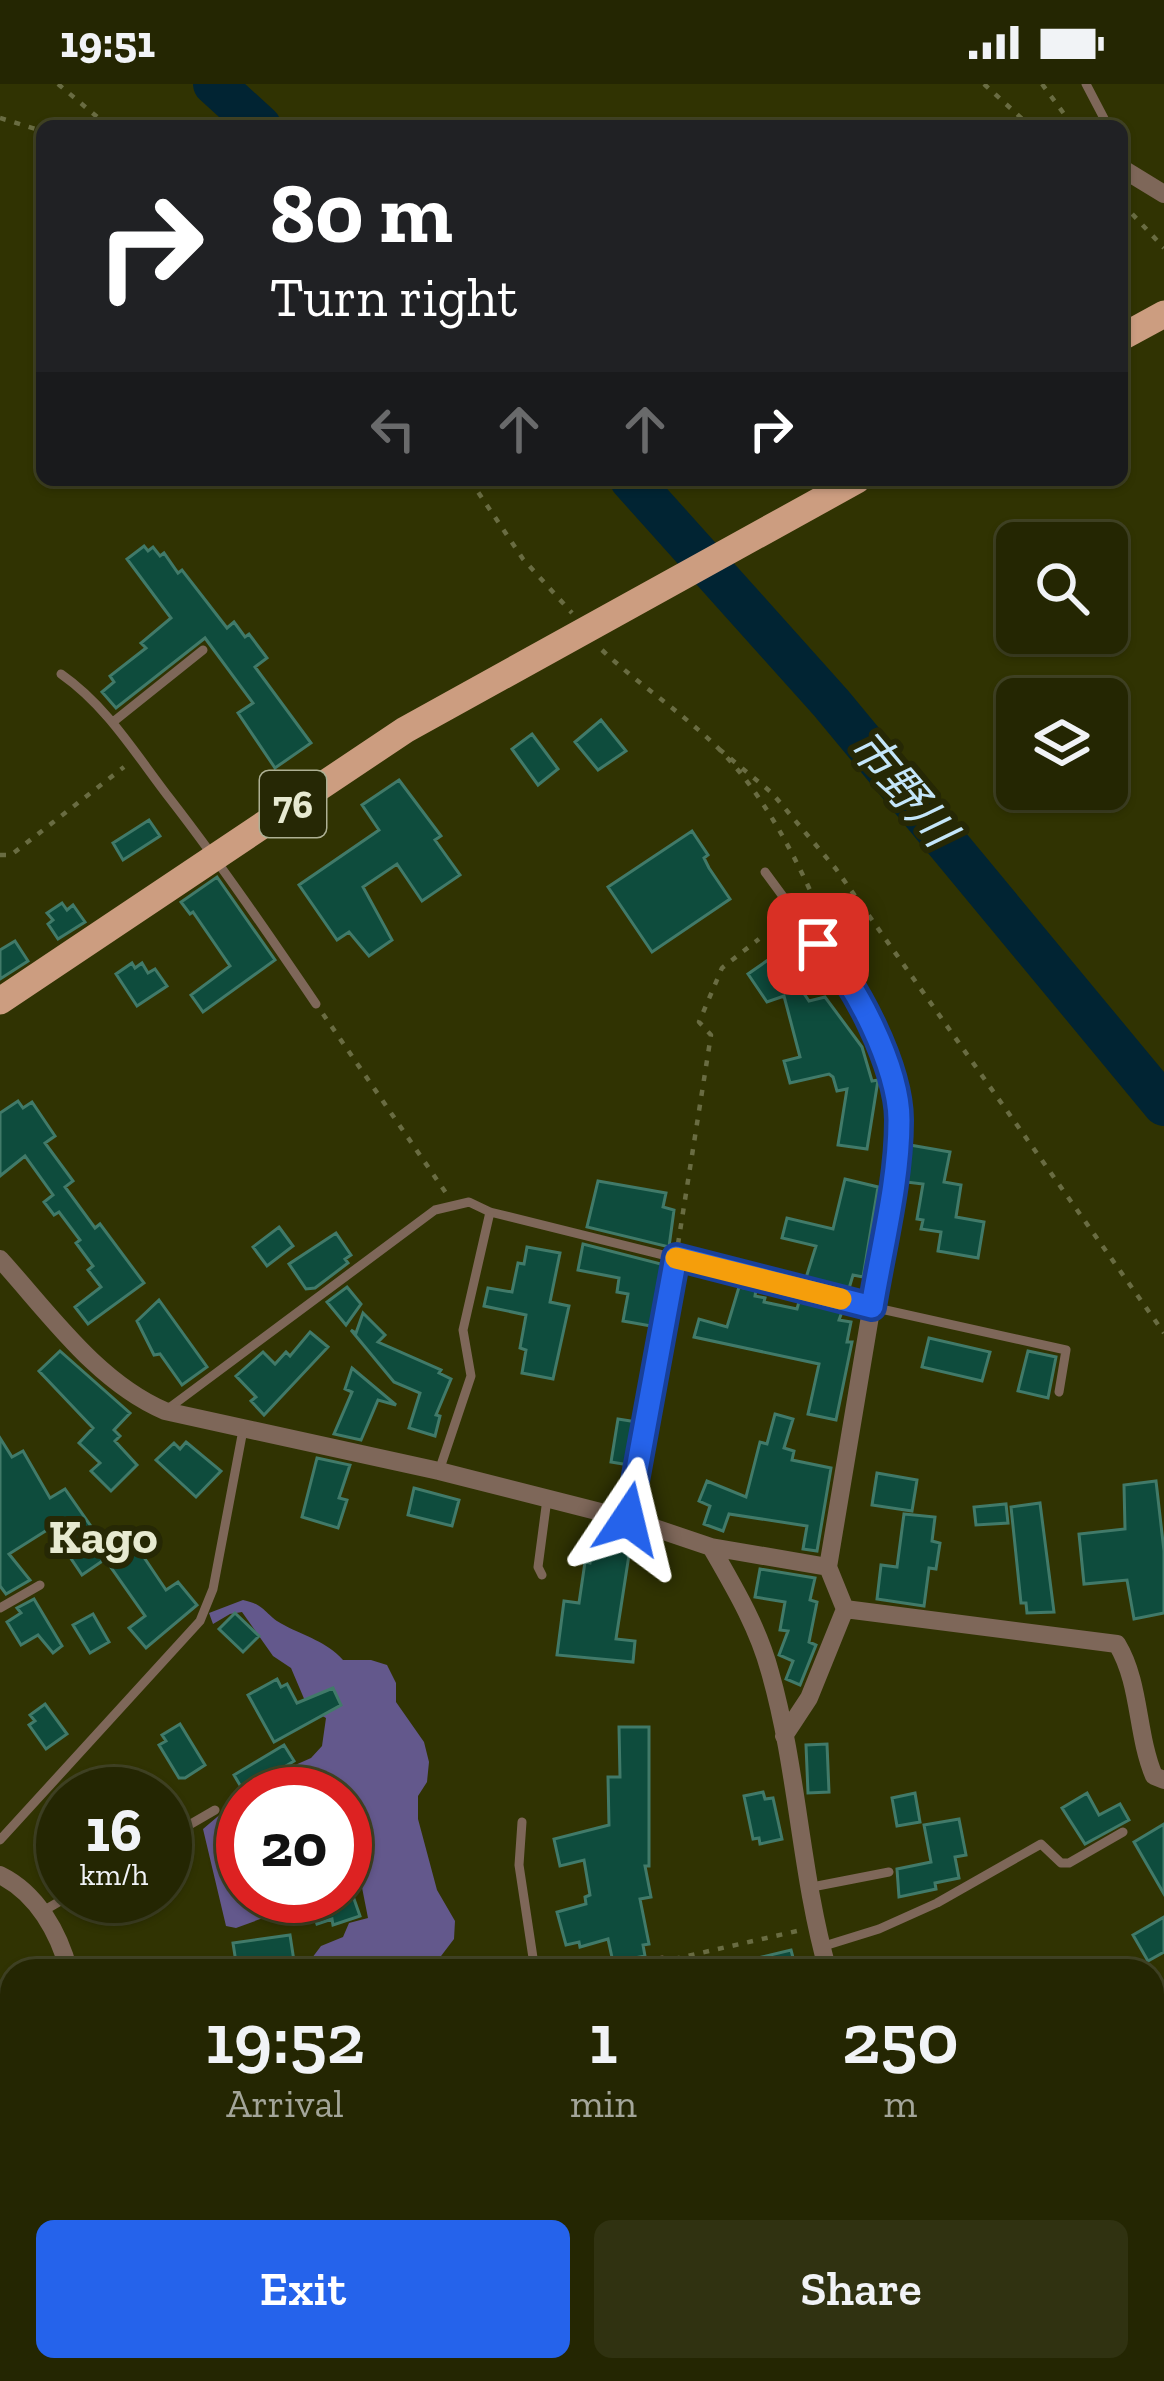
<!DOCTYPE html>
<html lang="en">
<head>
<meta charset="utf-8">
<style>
  :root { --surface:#242602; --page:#303211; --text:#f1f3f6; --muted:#a3a599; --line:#414324; --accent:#2563eb }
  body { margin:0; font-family:"Zilla Slab","Noto Sans JP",serif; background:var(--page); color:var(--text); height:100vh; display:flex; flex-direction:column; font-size:45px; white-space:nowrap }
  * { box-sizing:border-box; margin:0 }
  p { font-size:39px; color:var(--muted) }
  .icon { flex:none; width:66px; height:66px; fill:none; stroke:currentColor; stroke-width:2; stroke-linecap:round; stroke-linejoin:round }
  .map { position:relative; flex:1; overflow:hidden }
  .panel { position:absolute; left:0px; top:1875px; width:1164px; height:423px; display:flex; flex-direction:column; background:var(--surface); border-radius:36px 36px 0 0; box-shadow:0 3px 9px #0004,0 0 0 3px var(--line) }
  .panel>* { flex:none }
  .top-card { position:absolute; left:36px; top:36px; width:1092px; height:366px; border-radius:18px; box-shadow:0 3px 9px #0004,0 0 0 3px var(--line); background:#202124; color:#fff; overflow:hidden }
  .fabs { position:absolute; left:996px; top:438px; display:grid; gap:24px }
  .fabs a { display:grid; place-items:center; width:132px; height:132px; border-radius:18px; background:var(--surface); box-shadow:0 3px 9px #0004,0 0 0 3px var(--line); font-size:60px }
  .speed { position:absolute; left:36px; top:1683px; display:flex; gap:24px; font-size:60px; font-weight:700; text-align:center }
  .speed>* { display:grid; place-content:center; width:156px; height:156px; border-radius:50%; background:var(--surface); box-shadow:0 3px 9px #0004,0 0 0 3px var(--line); line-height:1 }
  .speed small { font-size:30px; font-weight:400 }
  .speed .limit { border:18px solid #d22; background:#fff; color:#111 }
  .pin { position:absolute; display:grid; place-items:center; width:102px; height:102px; color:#fff; margin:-51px; border-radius:24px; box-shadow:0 6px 18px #0006 }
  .me { position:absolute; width:132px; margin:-66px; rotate:10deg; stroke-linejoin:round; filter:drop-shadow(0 0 9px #0008) }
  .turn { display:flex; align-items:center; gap:42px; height:252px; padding:0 36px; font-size:54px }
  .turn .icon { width:156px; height:156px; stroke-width:2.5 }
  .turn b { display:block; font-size:84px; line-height:102px }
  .lanes { display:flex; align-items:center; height:114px; padding:0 36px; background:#0003; justify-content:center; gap:60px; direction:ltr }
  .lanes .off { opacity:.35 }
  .eta { display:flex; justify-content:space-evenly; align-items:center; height:204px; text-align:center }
  .eta b { font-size:72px; font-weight:600; line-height:84px }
  .button { display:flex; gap:24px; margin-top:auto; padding:24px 36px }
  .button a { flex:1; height:138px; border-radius:18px; background:var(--accent); color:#fff; font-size:48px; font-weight:600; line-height:138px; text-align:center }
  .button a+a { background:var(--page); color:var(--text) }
  .status { display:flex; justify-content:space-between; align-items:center; height:84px; padding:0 60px; background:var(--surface); direction:ltr }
  .status svg { height:33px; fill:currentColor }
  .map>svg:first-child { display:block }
  .forest { fill:#63588c }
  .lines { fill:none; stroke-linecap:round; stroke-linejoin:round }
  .river { stroke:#012433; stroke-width:42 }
  .building { fill:#0e4c3d; stroke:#417a69; stroke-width:3 }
  .path { stroke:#696c42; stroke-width:4.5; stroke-dasharray:6 9; stroke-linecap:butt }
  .service { stroke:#7e6759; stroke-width:9 }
  .minor { stroke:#7e6759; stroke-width:18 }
  .primary { stroke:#cc9d80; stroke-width:27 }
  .route-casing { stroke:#184099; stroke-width:30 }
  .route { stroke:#2563eb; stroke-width:21 }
  .slow { stroke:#f59e0b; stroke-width:21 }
  .labels { text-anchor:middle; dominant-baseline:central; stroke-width:12; stroke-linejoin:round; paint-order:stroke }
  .shield { fill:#262805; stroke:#adb094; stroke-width:3 }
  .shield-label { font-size:39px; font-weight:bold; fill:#e7ead1 }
  .water-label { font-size:45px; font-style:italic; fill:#c4e6fa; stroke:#262805 }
  .quarter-label { font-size:48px; font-weight:bold; fill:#e7ead1; stroke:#262805 }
</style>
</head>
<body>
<div class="status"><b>19:51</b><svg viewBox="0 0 49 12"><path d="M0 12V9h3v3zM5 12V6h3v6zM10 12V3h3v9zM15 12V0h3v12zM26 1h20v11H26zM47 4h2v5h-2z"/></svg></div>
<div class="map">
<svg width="1164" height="2297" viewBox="0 0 1164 2297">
  <rect width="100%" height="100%" fill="#303302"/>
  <!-- forest -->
  <path class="forest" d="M 243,1516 C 267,1521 265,1532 284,1541 C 306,1553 326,1557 343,1576 L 371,1576 L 387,1581 L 396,1599 L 396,1618 L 424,1658 L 429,1678 L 427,1698 L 418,1712 L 418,1735 L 437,1806 L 455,1837 L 454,1855 L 438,1876 L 440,1887 L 264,1887 L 306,1882 L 321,1862 L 343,1853 L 349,1839 L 368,1834 L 356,1773 L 345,1762 L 345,1710 L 245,1710 L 265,1707 L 293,1682 L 311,1674 L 322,1662 L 326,1634 L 308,1624 L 291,1584 L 273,1572 L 242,1528 L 230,1530 L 213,1540 L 209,1529 Z
    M 243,1711 L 243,1812 L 291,1812 L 293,1823 L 236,1844 L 226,1842 L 203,1745 Z"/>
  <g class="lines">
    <!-- river -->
    <path class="river" d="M 214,0 L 260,42
      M 631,396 L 831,619 L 1164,1021"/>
  </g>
  <!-- building -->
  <path class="building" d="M 144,462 L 148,467 L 153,463 L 160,472 L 164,469 L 178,489 L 182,486 L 227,544 L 234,538 L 245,553 L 249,550 L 267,574 L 255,583 L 311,659 L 275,684 L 238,629 L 253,619 L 205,554 L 116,624 L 102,608 L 114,598 L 110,592 L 146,564 L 141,559 L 171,534 L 127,475 Z
    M 601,636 L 626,667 L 598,686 L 575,658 Z
    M 532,650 L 558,685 L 538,701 L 512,665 Z
    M 399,696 L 441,752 L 435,756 L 460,791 L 422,817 L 397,780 L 363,803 L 392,856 L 369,872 L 349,848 L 337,856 L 299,801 L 379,746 L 362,721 Z
    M 149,736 L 160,752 L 123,776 L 113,759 Z
    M 692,747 L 708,771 L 704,774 L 709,784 L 730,815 L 652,868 L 608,803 Z
    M 217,793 L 275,876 L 203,928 L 191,911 L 230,882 L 193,828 L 190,830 L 181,818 Z
    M 62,819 L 67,826 L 73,821 L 85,838 L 58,855 L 48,840 L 53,836 L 47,829 Z
    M 15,857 L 28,877 L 0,895 L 0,866 Z
    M 774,865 L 781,875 L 794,866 L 806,884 L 793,893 L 809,917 L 825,913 L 862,963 L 872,997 L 878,996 L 867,1065 L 838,1061 L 847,1005 L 837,1007 L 833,993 L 829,990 L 790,999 L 784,977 L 800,973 L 784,912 L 767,918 L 748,890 L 768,876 L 775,879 Z
    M 132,879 L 135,884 L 142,879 L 148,889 L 155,885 L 167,902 L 137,922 L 116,890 Z
    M 18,1017 L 23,1024 L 32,1018 L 55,1052 L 45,1059 L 73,1097 L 65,1103 L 95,1144 L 100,1140 L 144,1199 L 88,1240 L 75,1223 L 101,1203 L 88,1186 L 93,1182 L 76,1159 L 80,1156 L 59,1128 L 54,1131 L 44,1118 L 53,1111 L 25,1072 L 0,1092 L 0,1029 Z
    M 910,1061 L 950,1068 L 944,1098 L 961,1101 L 956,1133 L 984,1138 L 978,1174 L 938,1167 L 941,1148 L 921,1145 L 923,1136 L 917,1135 L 923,1100 L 906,1098 Z
    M 845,1095 L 878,1103 L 863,1193 L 853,1191 L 848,1208 L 805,1197 L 816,1162 L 782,1154 L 787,1134 L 833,1145 Z
    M 598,1097 L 666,1109 L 663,1123 L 674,1126 L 669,1163 L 587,1143 Z
    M 279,1143 L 293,1162 L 267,1182 L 253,1163 Z
    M 336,1149 L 351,1171 L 345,1175 L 348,1179 L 315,1204 L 306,1205 L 289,1180 Z
    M 583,1160 L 665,1181 L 651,1242 L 623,1237 L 628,1210 L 617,1208 L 619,1194 L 578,1186 Z
    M 527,1163 L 560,1169 L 550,1218 L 569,1222 L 553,1295 L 522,1289 L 526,1266 L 520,1264 L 526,1231 L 484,1222 L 488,1204 L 512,1208 L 518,1179 L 524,1180 Z
    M 347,1203 L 361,1220 L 346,1241 L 327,1218 Z
    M 739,1203 L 756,1206 L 755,1212 L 765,1214 L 764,1218 L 797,1225 L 800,1214 L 843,1225 L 839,1236 L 851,1238 L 847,1258 L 852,1258 L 836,1336 L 808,1330 L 819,1280 L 694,1253 L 699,1235 L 727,1243 Z
    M 159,1216 L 207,1283 L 182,1301 L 160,1270 L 154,1271 L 137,1237 Z
    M 363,1229 L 385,1251 L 378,1258 L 441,1286 L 439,1289 L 451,1295 L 436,1331 L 440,1332 L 435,1352 L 409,1344 L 420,1309 L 394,1298 L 351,1246 L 356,1249 Z
    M 310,1248 L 328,1263 L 264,1331 L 251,1317 L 256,1313 L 236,1292 L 263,1268 L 275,1280 L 286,1268 L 290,1272 Z
    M 929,1254 L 990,1268 L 982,1297 L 922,1283 Z
    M 60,1267 L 130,1329 L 114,1346 L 120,1352 L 115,1357 L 137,1381 L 111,1407 L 91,1387 L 100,1379 L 79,1359 L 93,1344 L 39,1287 Z
    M 1028,1267 L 1056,1273 L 1048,1314 L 1018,1307 Z
    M 352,1284 L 396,1321 L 378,1316 L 361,1356 L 334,1350 L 352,1308 L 345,1305 Z
    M 775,1330 L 793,1335 L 784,1364 L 794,1367 L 792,1376 L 831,1384 L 817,1467 L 803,1465 L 807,1442 L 729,1430 L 723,1447 L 704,1440 L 710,1422 L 699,1417 L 707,1397 L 746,1413 L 760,1358 L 767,1360 Z
    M 618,1335 L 637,1338 L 629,1381 L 611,1378 Z
    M 0,1354 L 12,1373 L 23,1367 L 50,1414 L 65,1405 L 111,1471 L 82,1491 L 70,1473 L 74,1470 L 55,1441 L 9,1470 L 30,1496 L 6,1510 L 0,1502 Z
    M 186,1358 L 221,1387 L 196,1413 L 156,1376 L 174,1359 L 180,1365 Z
    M 317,1374 L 350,1381 L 339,1414 L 347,1416 L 338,1444 L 302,1433 Z
    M 877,1389 L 917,1396 L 912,1427 L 872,1421 Z
    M 1156,1397 L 1164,1467 L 1164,1529 L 1134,1535 L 1127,1496 L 1084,1500 L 1079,1450 L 1125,1445 L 1124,1401 Z
    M 414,1404 L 459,1416 L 452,1442 L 408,1431 Z
    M 1040,1419 L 1054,1528 L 1027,1529 L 1026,1519 L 1021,1519 L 1011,1423 Z
    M 1006,1420 L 1008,1439 L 976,1441 L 974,1423 Z
    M 904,1430 L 935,1433 L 932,1457 L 940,1459 L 936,1485 L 929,1484 L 924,1522 L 877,1515 L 881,1481 L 897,1483 Z
    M 594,1453 L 631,1458 L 616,1555 L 635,1557 L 633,1578 L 557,1571 L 564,1517 L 579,1519 L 585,1478 L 590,1479 Z
    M 137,1463 L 166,1506 L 178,1498 L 197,1521 L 146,1564 L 129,1544 L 145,1532 L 110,1482 Z
    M 760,1485 L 815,1494 L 810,1516 L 817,1518 L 809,1558 L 816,1561 L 800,1601 L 786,1595 L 793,1577 L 779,1571 L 788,1547 L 780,1546 L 785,1518 L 755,1513 Z
    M 34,1515 L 62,1562 L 53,1569 L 38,1551 L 21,1561 L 7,1538 L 21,1529 L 17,1524 Z
    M 235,1529 L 259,1552 L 243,1568 L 219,1545 Z
    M 93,1530 L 109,1558 L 90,1569 L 73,1541 Z
    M 277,1595 L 281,1603 L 287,1600 L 297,1619 L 333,1604 L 341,1621 L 274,1658 L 248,1611 Z
    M 45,1620 L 67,1650 L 46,1665 L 29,1641 L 35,1637 L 30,1631 Z
    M 180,1640 L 205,1681 L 185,1694 L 179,1694 L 159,1661 L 166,1657 L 162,1651 Z
    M 619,1643 L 649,1643 L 649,1782 L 645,1782 L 651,1813 L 640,1815 L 649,1860 L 643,1861 L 645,1872 L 613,1878 L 608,1855 L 580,1863 L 579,1858 L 566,1861 L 557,1828 L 586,1820 L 585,1813 L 590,1811 L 584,1776 L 560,1782 L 554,1755 L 609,1741 L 608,1693 L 620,1693 Z
    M 827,1660 L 829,1708 L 808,1709 L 806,1661 Z
    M 284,1661 L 294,1677 L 244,1708 L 234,1691 Z
    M 763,1708 L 765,1715 L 773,1714 L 782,1755 L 760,1760 L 759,1754 L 753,1755 L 744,1712 Z
    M 915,1709 L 920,1738 L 897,1742 L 892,1714 Z
    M 1087,1709 L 1099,1731 L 1120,1720 L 1129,1736 L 1085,1760 L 1062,1724 Z
    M 959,1735 L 966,1771 L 955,1773 L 959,1794 L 935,1799 L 936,1805 L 899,1813 L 897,1785 L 931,1778 L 924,1741 Z
    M 1164,1740 L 1164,1810 L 1134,1758 Z
    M 308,1812 L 353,1812 L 360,1832 L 333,1841 L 332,1835 L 317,1840 Z
    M 1164,1833 L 1164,1868 L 1148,1877 L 1133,1851 Z
    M 290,1851 L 294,1877 L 237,1885 L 233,1859 Z
    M 791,1866 L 796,1885 L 734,1887 L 733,1880 Z"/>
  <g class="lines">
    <!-- path -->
    <path class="path" d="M 58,0 L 108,42
      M 984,0 L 1030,42
      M 1042,0 L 1073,42
      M 0,34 L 42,47
      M 1122,119 L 1164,164
      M 470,396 L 523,475 L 572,529
      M 602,566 C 638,600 680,627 716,662 C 763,708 798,776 823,836
      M 719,665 L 772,709 L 836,785 L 1164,1249
      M 0,771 L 11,771 L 124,683
      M 323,930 L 446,1109
      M 678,1160 L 711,951 L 699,938 L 722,884 L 759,855
      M 674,1875 L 797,1847
      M 0,2287 L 10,2297"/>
    <!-- service -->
    <path class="service" d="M 1086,0 L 1108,42
      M 61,590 C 108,623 136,671 171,716 C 222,782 269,851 316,920
      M 113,638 L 203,566
      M 765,788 L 818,860 L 842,882 L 863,919 L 884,975 L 899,1031
      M 165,1327 L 435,1126 L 469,1118 L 490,1128 L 872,1223 L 1066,1266 L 1059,1308
      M 439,1387 L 471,1292 L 463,1246 L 490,1128
      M 629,1433 L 676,1173
      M 542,1491 L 538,1483 L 547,1415
      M 0,1524 L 40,1501
      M 522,1738 L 519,1781 L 535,1887
      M 165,1755 L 215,1726
      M 0,1756 L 200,1537 L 213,1505 L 243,1346
      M 807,1804 L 889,1788
      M 43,1827 L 69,1812
      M 821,1863 L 879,1845 L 937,1819 L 1041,1760 L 1061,1779 L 1069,1779 L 1123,1748
      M 370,1887 L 409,1884 L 411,1887
      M 660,1887 L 662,1876"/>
    <!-- minor -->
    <path class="minor" d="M 1123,85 L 1164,110
      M 0,1175 C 49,1229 97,1298 165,1327 L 439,1387 L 628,1435 L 711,1463 C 734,1503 758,1543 770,1588 C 798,1686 800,1789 828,1887
      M 711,1463 L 828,1483
      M 845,1525 L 1117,1560 C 1141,1600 1136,1649 1154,1692 L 1164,1696
      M 784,1652 L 809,1614 L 845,1525 L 828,1483 L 894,1089 L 899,1031
      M 0,1791 C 37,1809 59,1849 69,1887
      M 1152,2015 L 1164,2015
      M 134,2286 L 138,2297
      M 628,2286 L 631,2297
      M 925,2286 L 926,2297"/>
    <!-- primary -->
    <path class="primary" d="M 1122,253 L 1164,230
      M 0,917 L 405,646 L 857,396"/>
  </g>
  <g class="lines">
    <!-- route casing -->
    <g class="route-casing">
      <path id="route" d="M 628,1435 L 676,1173 L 872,1223 C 882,1162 899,1098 899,1036 C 899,985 855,895 818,860"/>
    </g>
    <!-- route -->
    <use href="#route" class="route"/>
    <!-- slow -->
    <path class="slow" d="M 676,1174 L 841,1215"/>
  </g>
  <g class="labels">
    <!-- shield labels -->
    <rect class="shield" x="260" y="687" width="66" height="66" rx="9"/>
    <g class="shield-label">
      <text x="293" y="720">76</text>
    </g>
    <!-- water labels -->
    <g class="water-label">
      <text transform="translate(902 704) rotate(50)">市野川</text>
    </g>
    <!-- quarter labels -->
    <g class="quarter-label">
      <text x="103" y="1452">Kago</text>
    </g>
  </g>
</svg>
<div class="fabs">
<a><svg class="icon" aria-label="search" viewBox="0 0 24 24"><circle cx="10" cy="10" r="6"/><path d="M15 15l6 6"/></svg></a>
<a><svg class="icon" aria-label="layers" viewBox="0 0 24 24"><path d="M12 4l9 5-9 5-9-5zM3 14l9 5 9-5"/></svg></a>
</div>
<div class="speed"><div>16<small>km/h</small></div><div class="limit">20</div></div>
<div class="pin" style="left:818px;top:860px;background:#d93025"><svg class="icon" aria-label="arrive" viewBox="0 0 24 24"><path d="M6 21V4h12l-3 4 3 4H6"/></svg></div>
<svg class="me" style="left:628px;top:1435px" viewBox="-20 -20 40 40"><path d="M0-17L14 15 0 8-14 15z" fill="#2563eb" stroke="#fff" stroke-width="4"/></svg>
<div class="top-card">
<div class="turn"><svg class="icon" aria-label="right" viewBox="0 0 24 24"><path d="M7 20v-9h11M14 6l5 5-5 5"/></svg><div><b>80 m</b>Turn right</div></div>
<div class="lanes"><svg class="icon off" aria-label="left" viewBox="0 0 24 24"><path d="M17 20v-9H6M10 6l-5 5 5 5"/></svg><svg class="icon off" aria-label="ahead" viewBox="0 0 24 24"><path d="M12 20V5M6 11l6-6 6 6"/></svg><svg class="icon off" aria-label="ahead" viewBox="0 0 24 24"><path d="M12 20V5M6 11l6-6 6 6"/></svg><svg class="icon" aria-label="right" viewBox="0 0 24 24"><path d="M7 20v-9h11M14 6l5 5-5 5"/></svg></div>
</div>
<section class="panel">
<div class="eta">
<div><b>19:52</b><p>Arrival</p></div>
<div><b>1</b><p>min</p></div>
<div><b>250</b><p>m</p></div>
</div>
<div class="button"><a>Exit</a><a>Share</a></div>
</section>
</div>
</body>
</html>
